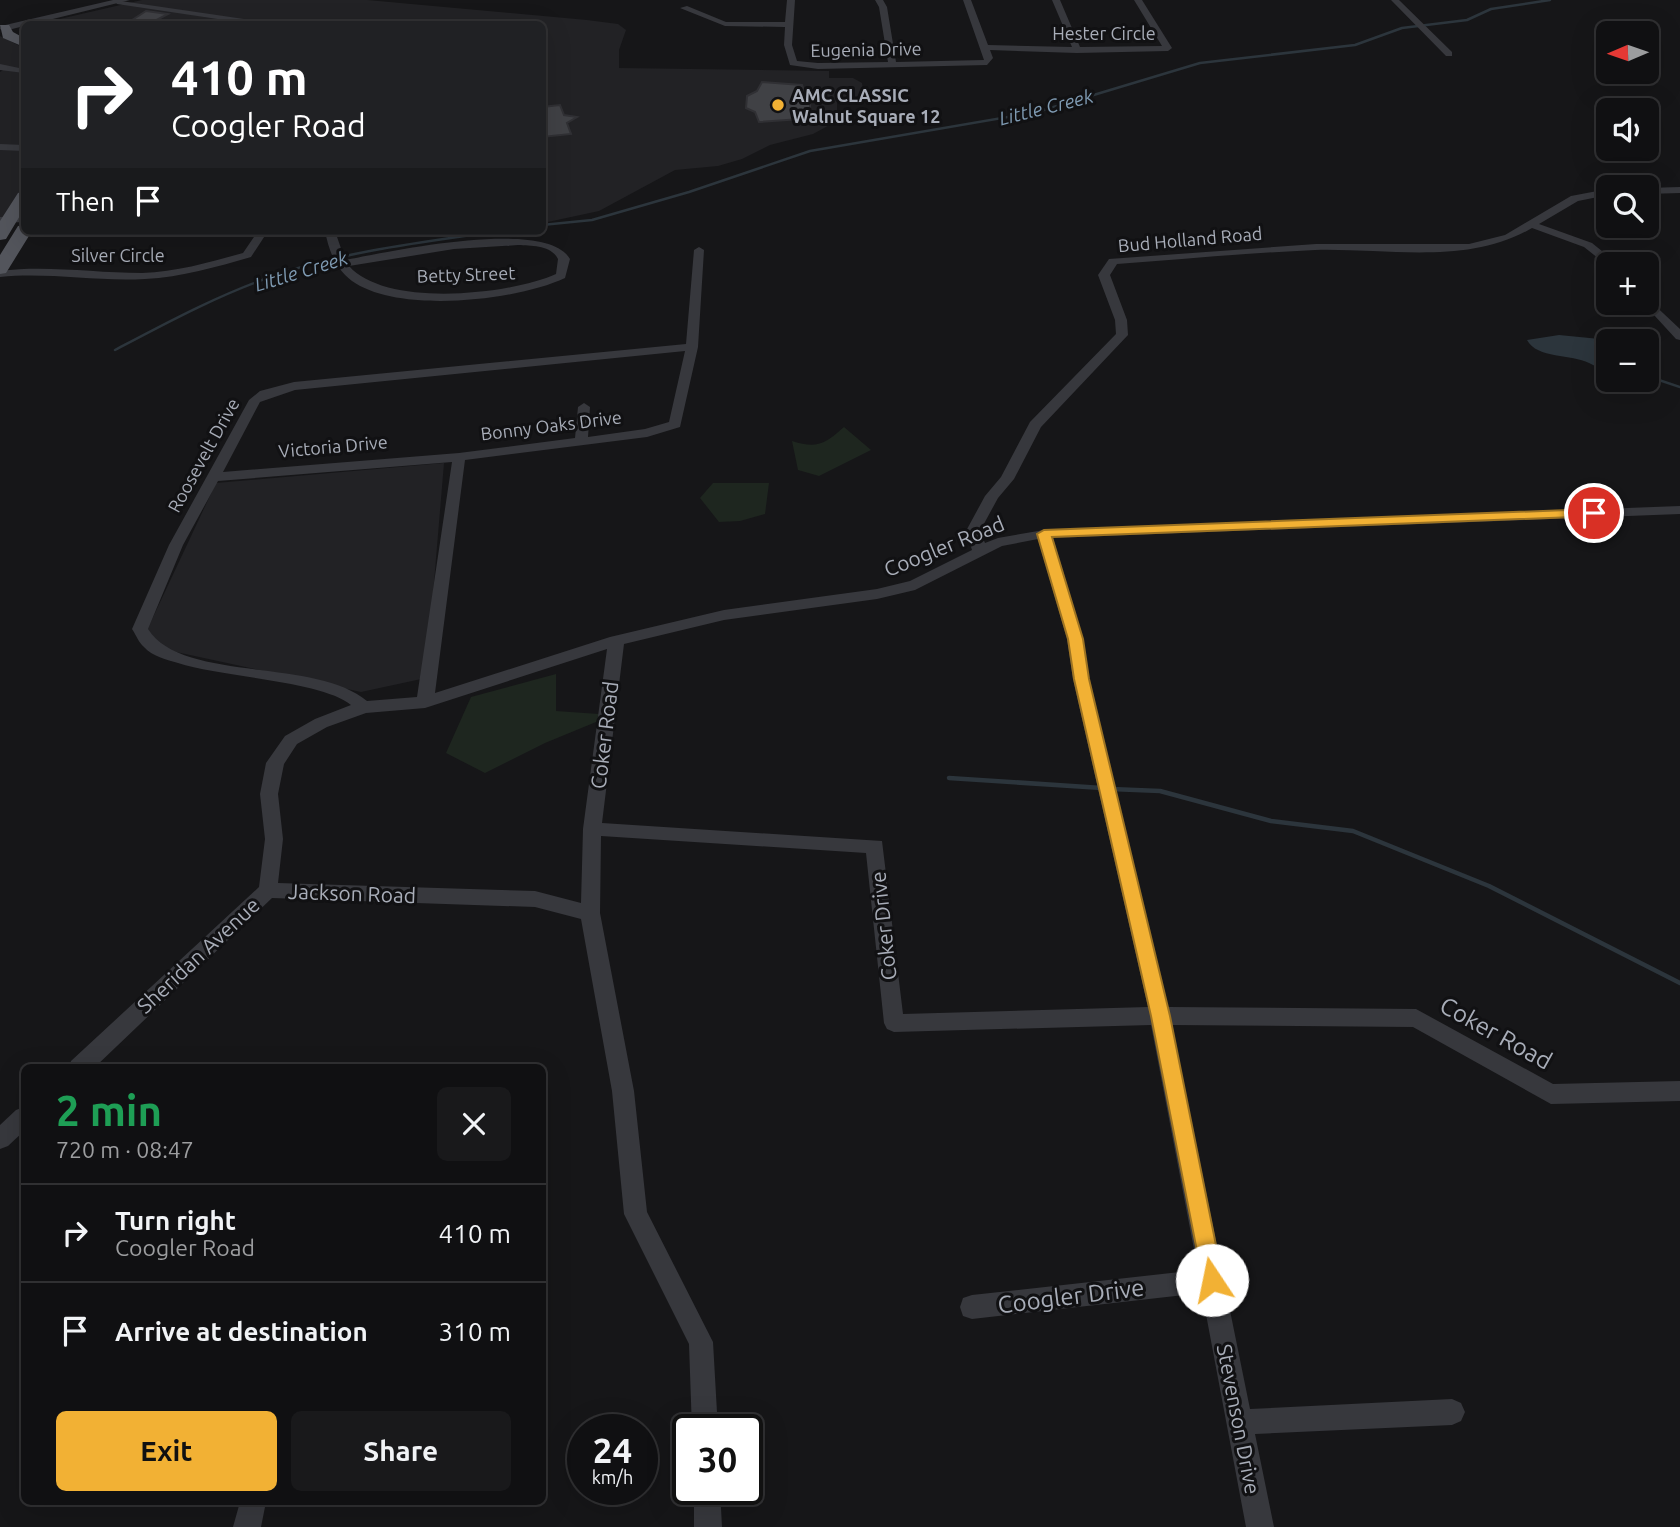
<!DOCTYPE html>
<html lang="en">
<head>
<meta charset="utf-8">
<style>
  :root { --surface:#101012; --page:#19191b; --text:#f1f3f6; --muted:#9c9d9f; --line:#303032; --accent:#f2b134 }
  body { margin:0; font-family:Ubuntu,sans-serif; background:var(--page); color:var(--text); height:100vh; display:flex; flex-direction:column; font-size:26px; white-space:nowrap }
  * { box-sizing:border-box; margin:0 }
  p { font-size:23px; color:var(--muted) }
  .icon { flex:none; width:38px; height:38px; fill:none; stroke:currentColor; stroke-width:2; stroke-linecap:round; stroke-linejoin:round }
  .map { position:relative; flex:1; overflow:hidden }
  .details { position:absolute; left:21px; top:1064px; width:525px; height:441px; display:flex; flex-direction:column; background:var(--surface); border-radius:10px; box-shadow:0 7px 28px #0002,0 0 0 2px var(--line) }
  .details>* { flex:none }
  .banner { position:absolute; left:21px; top:21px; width:525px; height:214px; border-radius:10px; box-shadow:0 7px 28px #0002,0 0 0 2px var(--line); background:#202124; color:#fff; overflow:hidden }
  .needle { width:46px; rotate:268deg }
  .tools { position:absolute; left:1596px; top:21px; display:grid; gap:14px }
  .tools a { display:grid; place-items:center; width:63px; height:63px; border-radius:10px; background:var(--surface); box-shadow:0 7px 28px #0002,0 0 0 2px var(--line); font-size:35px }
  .speed { position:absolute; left:567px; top:1414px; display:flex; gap:14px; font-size:35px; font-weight:700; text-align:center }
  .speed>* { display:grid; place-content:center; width:91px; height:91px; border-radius:50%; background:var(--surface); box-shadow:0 7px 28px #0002,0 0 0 2px var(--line); line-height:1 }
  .speed small { font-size:18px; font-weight:400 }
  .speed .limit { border:4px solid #111; border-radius:10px; background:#fff; color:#111 }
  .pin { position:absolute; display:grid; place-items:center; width:60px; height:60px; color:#fff; margin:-30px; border:4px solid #fff; border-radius:50%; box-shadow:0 2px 7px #0007 }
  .me { position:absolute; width:77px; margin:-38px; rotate:349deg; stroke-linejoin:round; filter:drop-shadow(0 0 5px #0008) }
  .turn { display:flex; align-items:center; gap:24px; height:147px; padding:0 35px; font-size:32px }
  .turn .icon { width:91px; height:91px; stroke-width:2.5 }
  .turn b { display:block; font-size:49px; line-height:60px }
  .then { display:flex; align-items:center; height:66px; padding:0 35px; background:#0003; gap:14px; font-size:26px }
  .round { display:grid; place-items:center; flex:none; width:74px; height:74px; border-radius:10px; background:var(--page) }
  .summary { display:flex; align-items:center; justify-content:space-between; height:119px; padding:0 35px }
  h1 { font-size:42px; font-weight:700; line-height:52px; color:#1e9e55 }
  .cta { display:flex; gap:14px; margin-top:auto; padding:14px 35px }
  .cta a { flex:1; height:80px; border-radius:10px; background:var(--accent); color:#111; font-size:28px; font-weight:700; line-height:80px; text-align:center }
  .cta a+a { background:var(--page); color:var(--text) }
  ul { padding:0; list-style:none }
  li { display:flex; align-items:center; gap:21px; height:98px; padding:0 35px; border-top:2px solid var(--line) }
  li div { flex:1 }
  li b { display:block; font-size:26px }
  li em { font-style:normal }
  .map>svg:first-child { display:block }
  .built { fill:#222225 }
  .green { fill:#1e261f }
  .water { fill:#2c353c }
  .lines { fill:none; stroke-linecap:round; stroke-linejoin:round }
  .stream-far1 { stroke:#2c353c; stroke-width:2.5 }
  .stream { stroke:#2c353c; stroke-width:4.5 }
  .building { fill:#404145; stroke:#303034; stroke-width:2 }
  .minor { fill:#37383d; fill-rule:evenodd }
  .tertiary { fill:#37383d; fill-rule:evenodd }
  .primary { fill:#53555c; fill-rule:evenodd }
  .route { fill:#f2b134; stroke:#9d7322; stroke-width:2 }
  .poi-dot { fill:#f2b134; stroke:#111113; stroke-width:2.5 }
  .labels { text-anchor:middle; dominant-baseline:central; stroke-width:6; stroke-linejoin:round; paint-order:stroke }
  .far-street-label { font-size:18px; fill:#a8adb8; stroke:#111113 }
  .far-poi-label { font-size:18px; font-weight:bold; fill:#a8adb8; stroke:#111113; text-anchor:start }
  .far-water-label { font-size:19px; font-style:italic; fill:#7f9bb3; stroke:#111113 }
  .street-label { font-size:21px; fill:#a8adb8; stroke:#111113 }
  .near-street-label { font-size:24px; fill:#a8adb8; stroke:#111113 }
</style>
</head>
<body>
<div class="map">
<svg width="1680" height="1527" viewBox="0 0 1680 1527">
  <rect width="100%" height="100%" fill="#161618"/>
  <!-- built -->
  <path class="built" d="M 142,0 L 367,0 L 587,20 L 618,24 L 626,30 L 619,50 L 619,68 L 829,71 L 829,78 L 853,78 L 862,83 L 864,96 L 837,98 L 837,121 L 813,134 L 770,145 L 742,159 L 718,166 L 675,170 L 599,211 L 543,223 L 542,24 L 38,24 Z
    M 0,36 L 24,48 L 24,186 L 0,225 L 0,72 L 3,70 L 0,69 Z
    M 444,463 L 426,678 L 361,692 L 167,650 L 147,630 L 216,483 Z"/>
  <!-- green -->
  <path class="green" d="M 844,427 L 871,450 L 819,476 L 798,470 L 792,441 C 817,449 825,444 844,427 Z
    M 713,483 L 769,483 L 765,514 L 740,521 L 719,522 L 700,498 Z
    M 556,674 L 556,711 L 613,715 L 545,743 L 485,773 L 446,753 L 471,697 Z"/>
  <!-- water -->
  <path class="water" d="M 1559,335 L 1620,341 L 1608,341 L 1608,375 C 1602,371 1596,366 1589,363 C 1572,354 1537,359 1527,340 Z"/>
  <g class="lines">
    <!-- stream-far1 -->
    <path class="stream-far1" d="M 542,225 L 592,220 L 689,192 L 810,151 L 1037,112 L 1200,63 L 1355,45 L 1402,28 L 1467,20 L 1491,9 L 1550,0
      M 115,350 C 168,322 222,293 279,274 C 351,250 425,242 499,231
      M 1647,376 L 1680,387"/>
    <!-- stream -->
    <path class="stream" d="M 949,778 L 1102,788
      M 1111,789 L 1160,791 L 1271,821 L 1353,831 L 1489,886 L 1680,983"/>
  </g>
  <!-- building -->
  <path class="building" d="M 146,11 L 168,14 L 149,24 L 126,24 Z
    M 762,82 L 802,85 L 805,94 L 810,94 L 810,108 L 805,108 L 801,119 L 759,122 L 755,112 L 746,108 L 747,96 L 757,91 Z
    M 560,105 L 564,115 L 577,117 L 567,123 L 571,134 L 542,137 L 542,107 Z"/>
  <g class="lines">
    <!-- minor -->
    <path class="minor" d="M 114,0 L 264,22 L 268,24 L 251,24 L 117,4 Z
      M 787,0 L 795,0 L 792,45 L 797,61 L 818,63 L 888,62 L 879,7 L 875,0 L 883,0 L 887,7 L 896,62 L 984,60 L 963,0 L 971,0 L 988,45 L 1072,47 L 1052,0 L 1060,0 L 1080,47 L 1162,46 L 1134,0 L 1142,0 L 1172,48 L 1168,51 L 1077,53 L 990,50 L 993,58 L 987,65 L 818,69 L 790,65 L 784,45 L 785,27 L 725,26 L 680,8 L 687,6 L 726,22 L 785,22 Z
      M 1391,0 L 1399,0 L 1452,52 L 1452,56 L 1446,56 Z
      M 0,64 L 24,69 L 24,73 L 0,70 Z
      M 0,144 L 24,145 L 24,151 L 0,150 Z
      M 1680,187 L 1680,193 L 1647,194 L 1647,188 Z
      M 1608,189 L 1608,195 L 1578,201 L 1539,224 L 1592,243 L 1618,264 L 1608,266 L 1584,247 L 1532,228 C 1468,266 1386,248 1315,250 C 1249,253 1183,259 1117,264 L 1110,275 L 1127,320 L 1128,335 L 1041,427 L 1014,479 L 998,498 L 980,531 L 985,543 L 998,538 L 1044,530 L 1680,506 L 1680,514 L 1053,538 L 1083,639 L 1089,679 L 1168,1007 L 1416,1009 L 1553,1084 L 1680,1081 L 1680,1101 L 1551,1104 L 1413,1027 L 1172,1025 L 1250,1409 L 1452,1399 L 1461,1403 L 1465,1412 L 1461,1421 L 1452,1425 L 1255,1434 L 1274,1527 L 1246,1527 L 1202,1293 L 972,1319 L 963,1316 L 960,1307 L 963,1298 L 972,1295 L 1198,1270 L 1151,1025 L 894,1032 L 887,1029 L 884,1023 L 866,853 L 601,836 L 600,913 L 634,1091 L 647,1212 L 713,1342 L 718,1430 L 692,1430 L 689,1344 L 624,1214 L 612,1091 L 581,919 L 535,907 L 272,898 L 94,1068 L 69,1068 L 71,1061 L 259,887 L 265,839 L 260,794 L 266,763 L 285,736 L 315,719 L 351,705 C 323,681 221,677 178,663 C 167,660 152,656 144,647 C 139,643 136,635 132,629 L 169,545 L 249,400 L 260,391 L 294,382 L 686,344 L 694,250 L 699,247 L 704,250 L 698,347 L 680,427 L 647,437 L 465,460 L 435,693 L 610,637 L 724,610 L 877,589 L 910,581 L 972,550 L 966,531 L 985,496 L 1001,477 L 1030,422 L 1116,334 L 1115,320 L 1098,275 L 1109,259 L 1316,244 L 1469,244 L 1505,235 L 1571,196 ZM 685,351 L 669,422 L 645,429 L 588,437 L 590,407 L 584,403 L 578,407 L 575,438 L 459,453 L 223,472 L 260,402 L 295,390 ZM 452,462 L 417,697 L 367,701 C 315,657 182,683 148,629 L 183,545 L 218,481 ZM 1038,539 L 1067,639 L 1073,679 L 1148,1007 L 903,1014 L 882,841 L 602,823 L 624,644 L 724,620 L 877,599 L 915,590 L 1002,546 ZM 607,649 L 583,829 L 581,903 L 535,891 L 278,883 L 283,839 L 278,794 L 284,764 L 297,744 L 327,727 L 366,713 L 425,708 Z
      M 24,216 L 24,222 L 0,223 L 0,217 Z
      M 258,231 L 268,231 L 251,257 C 216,267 182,277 145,279 C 97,282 49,272 0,277 L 0,271 C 47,265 94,273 142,273 C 177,272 210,262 243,253 Z
      M 325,231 L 335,231 L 345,260 C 388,252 546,217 570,259 L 565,278 C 516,301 398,314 352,281 C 335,268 329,251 325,231 ZM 518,245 C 532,246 551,245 558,259 L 556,274 C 509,295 386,308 349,266 L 454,249 Z
      M 1647,298 L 1680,329 L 1680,340 L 1676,339 L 1643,303 L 1647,303 Z
      M 24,1107 L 24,1131 L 8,1146 L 0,1149 L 0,1125 L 16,1110 Z
      M 694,1489 L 720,1489 L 722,1527 L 694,1527 Z
      M 240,1502 L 266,1502 L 261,1527 L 233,1527 Z"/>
    <!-- tertiary -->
    <path class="tertiary" d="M 113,0 L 130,0 L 4,31 L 0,29 L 1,26 Z"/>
    <!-- primary -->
    <path class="primary" d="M 0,25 L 9,25 L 13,32 L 24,38 L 24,47 L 3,38 Z
      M 24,191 L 24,209 L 6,239 L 0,240 L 0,221 L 18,193 Z
      M 24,225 L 24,231 L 32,231 L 6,273 L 0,274 L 0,255 L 18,226 Z"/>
  </g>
  <!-- route -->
  <path class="route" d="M 1594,509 L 1599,510 L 1599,516 L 1052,537 L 1083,639 L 1089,679 L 1170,1016 L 1223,1280 L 1219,1287 L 1212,1290 L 1204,1287 L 1151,1016 L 1074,679 L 1068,639 L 1037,534 L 1044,530 Z"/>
  <!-- markers -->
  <circle class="poi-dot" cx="778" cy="105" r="7"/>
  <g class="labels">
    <!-- far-street labels -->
    <g class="far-street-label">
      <text x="1104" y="33">Hester Circle</text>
      <text transform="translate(866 49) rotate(-1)">Eugenia Drive</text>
      <text transform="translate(1190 239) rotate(-5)">Bud Holland Road</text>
      <text x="118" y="255">Silver Circle</text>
      <text transform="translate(466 274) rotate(-2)">Betty Street</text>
      <text transform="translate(551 425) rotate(-7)">Bonny Oaks Drive</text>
      <text transform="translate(333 446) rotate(-5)">Victoria Drive</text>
      <text transform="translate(203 455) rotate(-61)">Roosevelt Drive</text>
    </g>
    <!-- far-poi labels -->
    <g class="far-poi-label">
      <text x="792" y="95">AMC CLASSIC<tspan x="792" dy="21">Walnut Square 12</tspan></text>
    </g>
    <!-- far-water labels -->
    <g class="far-water-label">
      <text transform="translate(1046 107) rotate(-14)">Little Creek</text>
      <text transform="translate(301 271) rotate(-17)">Little Creek</text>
    </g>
    <!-- street labels -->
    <g class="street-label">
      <text transform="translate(944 546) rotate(-22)">Coogler Road</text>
      <text transform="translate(604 735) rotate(-83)">Coker Road</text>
      <text transform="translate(352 893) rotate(2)">Jackson Road</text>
      <text transform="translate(883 926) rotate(-96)">Coker Drive</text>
      <text transform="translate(198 955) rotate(-43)">Sheridan Avenue</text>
      <text transform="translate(1239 1419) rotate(79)">Stevenson Drive</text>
    </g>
    <!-- near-street labels -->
    <g class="near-street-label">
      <text transform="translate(1496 1033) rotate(29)">Coker Road</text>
      <text transform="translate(1071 1296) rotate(-7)">Coogler Drive</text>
    </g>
  </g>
</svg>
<div class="tools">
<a><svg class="needle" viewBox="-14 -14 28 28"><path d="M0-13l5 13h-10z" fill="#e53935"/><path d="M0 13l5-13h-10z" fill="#9c9d9f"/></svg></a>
<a><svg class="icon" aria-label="sound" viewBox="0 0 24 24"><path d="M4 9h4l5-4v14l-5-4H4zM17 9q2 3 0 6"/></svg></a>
<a><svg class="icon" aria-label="search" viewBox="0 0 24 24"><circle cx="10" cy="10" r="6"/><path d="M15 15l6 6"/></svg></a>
<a>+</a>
<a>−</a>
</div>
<div class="speed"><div>24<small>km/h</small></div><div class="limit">30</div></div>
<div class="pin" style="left:1594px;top:513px;background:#d93025"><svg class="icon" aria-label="arrive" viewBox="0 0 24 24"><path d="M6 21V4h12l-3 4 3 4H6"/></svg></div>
<svg class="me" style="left:1212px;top:1280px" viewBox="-20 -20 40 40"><circle r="19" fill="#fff"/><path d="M0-13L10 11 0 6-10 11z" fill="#f2b134"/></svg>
<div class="banner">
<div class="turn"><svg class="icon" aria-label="right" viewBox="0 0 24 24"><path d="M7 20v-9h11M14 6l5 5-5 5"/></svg><div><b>410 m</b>Coogler Road</div></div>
<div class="then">Then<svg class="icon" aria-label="arrive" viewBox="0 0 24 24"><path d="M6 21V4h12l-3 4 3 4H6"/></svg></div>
</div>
<section class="details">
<div class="summary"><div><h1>2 min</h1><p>720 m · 08:47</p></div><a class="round"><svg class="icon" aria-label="close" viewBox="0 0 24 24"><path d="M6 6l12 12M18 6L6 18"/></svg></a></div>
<ul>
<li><svg class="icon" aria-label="right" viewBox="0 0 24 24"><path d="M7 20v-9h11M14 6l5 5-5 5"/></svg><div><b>Turn right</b><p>Coogler Road</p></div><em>410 m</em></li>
<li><svg class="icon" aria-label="arrive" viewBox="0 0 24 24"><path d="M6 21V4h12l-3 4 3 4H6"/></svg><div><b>Arrive at destination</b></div><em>310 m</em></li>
</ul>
<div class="cta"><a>Exit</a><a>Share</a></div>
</section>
</div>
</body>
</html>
